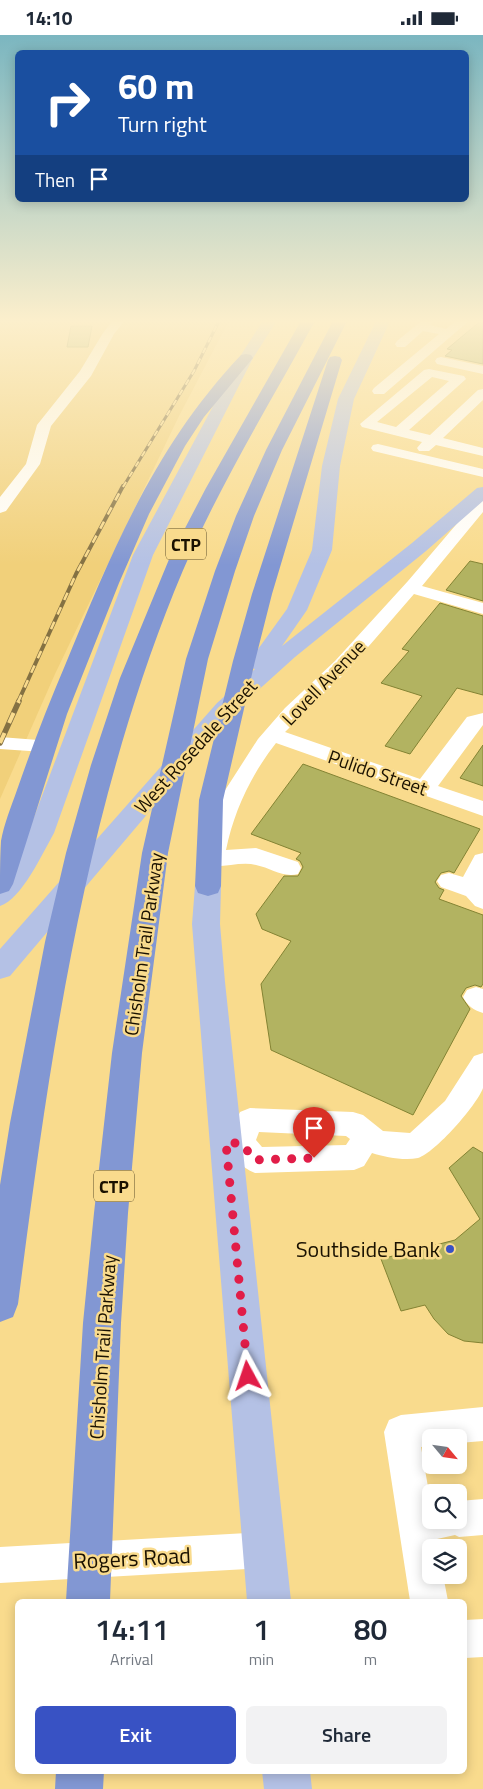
<!DOCTYPE html>
<html lang="en">
<head>
<meta charset="utf-8">
<style>
  :root { --surface:#fff; --page:#f2f2f3; --text:#1f2937; --muted:#747a83; --accent:#3852c4 }
  body { margin:0; font-family:"Titillium Web",sans-serif; background:var(--page); color:var(--text); height:100vh; display:flex; flex-direction:column; font-size:19px; white-space:nowrap }
  * { box-sizing:border-box; margin:0 }
  p { font-size:16px; color:var(--muted) }
  .icon { flex:none; width:28px; height:28px; fill:none; stroke:currentColor; stroke-width:2; stroke-linecap:round; stroke-linejoin:round }
  .map { position:relative; flex:1; overflow:hidden }
  .details { position:absolute; left:15px; top:1564px; width:452px; height:175px; display:flex; flex-direction:column; background:var(--surface); border-radius:8px; box-shadow:0 2px 12px #0003 }
  .details>* { flex:none }
  .guide { position:absolute; left:15px; top:15px; width:454px; height:152px; border-radius:8px; box-shadow:0 2px 12px #0003; background:#1a4fa0; color:#fff; overflow:hidden }
  .needle { width:32px; rotate:119deg }
  .fabs { position:absolute; left:422px; top:1394px; display:grid; gap:10px }
  .fabs a { display:grid; place-items:center; width:45px; height:45px; border-radius:8px; background:var(--surface); box-shadow:0 2px 12px #0003; font-size:25px }
  .pin { position:absolute; display:grid; place-items:center; width:42px; height:42px; color:#fff; margin:-51px -21px; border-radius:50% 50% 50% 0; rotate:-45deg; box-shadow:0 0 5px #0007 }
  .pin .icon { rotate:45deg }
  .me { position:absolute; width:55px; margin:-28px; rotate:355deg; stroke-linejoin:round; filter:drop-shadow(0 0 4px #0008) }
  .turn { display:flex; align-items:center; gap:18px; height:105px; padding:0 20px; font-size:22px }
  .turn .icon { width:65px; height:65px; stroke-width:2.5 }
  .turn b { display:block; font-size:35px; line-height:42px }
  .then { display:flex; align-items:center; height:48px; padding:0 20px; background:#0003; gap:10px; font-size:19px }
  .eta { display:flex; justify-content:space-evenly; align-items:center; height:85px; text-align:center }
  .eta b { font-size:30px; font-weight:600; line-height:35px }
  .button { display:flex; gap:10px; margin-top:auto; padding:10px 20px }
  .button a { flex:1; height:58px; border-radius:8px; background:var(--accent); color:#fff; font-size:20px; font-weight:600; line-height:58px; text-align:center }
  .button a+a { background:var(--page); color:var(--text) }
  .status { display:flex; justify-content:space-between; align-items:center; height:35px; padding:0 25px; background:var(--surface); direction:ltr }
  .status svg { height:14px; fill:currentColor }
  .map>svg:first-child { display:block }
  .built { fill:#f1d07a }
  .building { fill:#b2b361; stroke:#838333 }
  .lines { fill:none; stroke-linecap:round; stroke-linejoin:round }
  .minor { fill:#fff; fill-rule:evenodd }
  .major { fill:#b4c1e5; fill-rule:evenodd }
  .highway { fill:#8297d3; fill-rule:evenodd }
  .rail-far2-casing { stroke:#847143; stroke-width:3 }
  .rail-far1-casing { stroke:#847143; stroke-width:4 }
  .rail-casing { stroke:#847143; stroke-width:5.5 }
  .rail-far2 { stroke:#f9db8d; stroke-width:2; stroke-dasharray:6; stroke-linecap:butt }
  .rail-far1 { stroke:#f9db8d; stroke-width:2.5; stroke-dasharray:8; stroke-linecap:butt }
  .rail { stroke:#f9db8d; stroke-width:4; stroke-dasharray:11; stroke-linecap:butt }
  .route { stroke:#e11d48; stroke-width:9; stroke-dasharray:0 16.2 }
  .poi-dot { fill:#3852c4; stroke:#f9db8d; stroke-width:2 }
  .labels { text-anchor:middle; dominant-baseline:central; stroke-width:5; stroke-linejoin:round; paint-order:stroke }
  .shield { fill:#f9db8d; stroke:#5d4e2a; stroke-width:1 }
  .shield-label { font-size:18px; font-weight:bold; fill:#1a1100 }
  .street-label { font-size:19px; fill:#1a1100; stroke:#f9db8d }
  .near-poi-label { font-size:22px; fill:#1a1100; stroke:#f9db8d; text-anchor:end }
  .near-street-label { font-size:22px; fill:#1a1100; stroke:#f9db8d }
</style>
</head>
<body>
<div class="status"><b>14:10</b><svg viewBox="0 0 49 12"><path d="M0 12V9h3v3zM5 12V6h3v6zM10 12V3h3v9zM15 12V0h3v12zM26 1h20v11H26zM47 4h2v5h-2z"/></svg></div>
<div class="map">
<svg width="483" height="1754" viewBox="0 0 483 1754">
  <rect width="100%" height="100%" fill="#f9db8d"/>
  <!-- built -->
  <path class="built" d="M 0,284 L 230,284 L 179,381 L 55,639 L 0,764 Z"/>
  <!-- building -->
  <path class="building" d="M 483,284 L 483,329 L 445,321 L 452,315 L 447,314 Z
    M 71,291 L 92,291 L 88,312 L 67,312 Z
    M 470,526 L 483,529 L 483,566 L 446,555 Z
    M 440,568 L 483,581 L 483,660 L 457,653 L 410,719 L 385,711 L 422,661 L 381,648 L 409,616 L 402,614 Z
    M 483,710 L 483,751 L 460,743 Z
    M 303,729 L 480,794 L 454,838 L 449,836 L 441,838 L 435,847 L 439,853 L 444,855 L 439,864 L 483,880 L 483,949 L 481,952 L 475,950 L 466,953 L 461,961 L 470,974 L 413,1080 L 271,1015 L 261,949 L 291,906 L 262,894 L 256,879 L 284,841 L 298,841 L 303,832 L 300,826 L 296,824 L 301,818 L 251,799 Z
    M 473,1112 L 483,1118 L 483,1308 L 464,1306 L 448,1299 L 434,1284 L 425,1270 L 401,1276 L 381,1224 L 455,1205 L 480,1184 L 449,1133 Z"/>
  <g class="lines">
    <!-- minor -->
    <path class="minor" d="M 114,284 L 126,284 L 114,299 L 91,341 L 51,391 L 40,429 L 6,476 L 0,478 L 0,462 L 26,429 L 37,390 L 80,336 L 103,298 Z
      M 424,284 L 435,284 L 430,290 L 446,294 L 458,284 L 471,284 L 384,359 L 374,359 L 372,356 L 374,353 L 439,299 L 423,296 L 405,312 L 397,312 L 395,309 L 397,306 Z
      M 441,322 L 483,331 L 483,339 L 437,329 L 435,326 L 437,323 Z
      M 429,334 L 464,341 L 466,344 L 409,395 L 430,400 L 478,355 L 483,354 L 483,365 L 443,403 L 483,413 L 483,421 L 436,410 L 429,416 L 419,416 L 417,413 L 422,407 L 362,392 L 360,389 L 424,335 ZM 432,342 L 449,346 L 396,392 L 377,387 Z
      M 378,409 L 483,434 L 483,442 L 373,416 L 371,413 L 373,410 Z
      M 483,462 L 483,477 L 422,551 L 483,568 L 483,579 L 414,559 L 349,634 L 285,697 L 420,744 L 467,682 L 483,678 L 483,690 L 438,751 L 483,766 L 483,781 L 276,708 C 251,740 234,776 226,815 L 256,813 L 298,827 L 301,833 L 298,839 C 283,843 271,833 256,830 C 240,826 222,834 205,830 L 202,824 L 207,798 L 222,760 L 258,704 L 285,673 L 335,626 L 408,546 L 478,464 Z
      M 0,702 L 51,706 L 54,711 L 51,716 L 44,717 L 0,714 Z
      M 483,818 L 483,874 L 475,871 L 466,861 L 441,852 L 437,846 L 441,840 L 449,838 L 463,842 L 475,820 Z
      M 476,952 L 483,954 L 483,978 C 473,975 468,971 463,962 L 467,955 Z
      M 483,1018 C 483,1028 483,1043 483,1053 C 477,1070 435,1118 418,1123 C 404,1126 385,1122 372,1118 L 364,1131 L 354,1135 L 255,1138 C 241,1133 233,1121 227,1108 L 240,1077 L 250,1073 L 353,1077 L 363,1080 L 383,1096 L 410,1098 L 445,1066 L 474,1021 ZM 259,1097 L 346,1101 L 350,1104 L 346,1110 L 262,1112 L 256,1105 Z
      M 483,1372 L 483,1406 L 459,1408 L 459,1402 L 431,1402 L 431,1411 L 421,1412 L 431,1469 L 431,1485 L 459,1485 L 459,1466 L 483,1464 L 483,1500 L 459,1502 L 455,1500 L 437,1504 L 438,1512 L 431,1512 L 431,1540 L 443,1540 L 448,1566 L 410,1566 L 384,1397 L 389,1385 L 401,1380 Z
      M 264,1497 L 277,1502 L 282,1515 L 277,1528 L 264,1533 L 0,1548 L 0,1512 Z
      M 483,1584 L 483,1622 L 465,1623 L 465,1585 Z"/>
    <!-- major -->
    <path class="major" d="M 264,284 L 278,284 L 253,323 L 153,520 L 54,798 C 42,819 22,864 0,871 L 0,842 L 11,827 L 28,798 L 133,520 L 239,323 Z
      M 377,284 L 391,284 L 354,364 L 340,431 L 332,515 L 307,575 L 282,611 L 412,508 L 477,453 L 483,452 L 483,466 L 426,516 L 295,622 L 233,678 L 10,941 L 0,944 L 0,914 L 217,668 L 255,634 L 251,633 L 248,628 L 287,574 L 312,515 L 322,431 L 338,364 Z
      M 208,841 L 218,844 L 221,851 L 220,889 L 225,947 L 291,1566 L 247,1566 L 192,889 L 195,851 L 198,844 Z
      M 262,1736 L 310,1736 L 312,1754 L 264,1754 Z"/>
    <!-- highway -->
    <path class="highway" d="M 302,284 L 316,284 C 267,374 212,462 174,557 C 83,784 49,1028 18,1269 L 13,1282 L 0,1287 L 0,1150 L 10,1088 L 45,907 L 66,818 L 91,730 L 120,643 L 170,522 L 206,453 Z
      M 334,284 L 348,284 L 282,415 L 254,481 L 235,536 L 208,624 L 168,818 L 142,1018 L 128,1178 L 121,1288 L 110,1566 L 66,1566 L 83,1288 L 94,1178 L 112,1018 L 142,818 L 186,624 L 215,536 L 236,481 L 266,415 Z
      M 246,319 L 251,320 L 253,323 L 204,382 L 185,411 L 149,479 L 119,548 L 67,679 L 13,849 L 9,856 L 0,859 C 0,842 0,822 1,806 C 4,789 11,772 17,755 C 32,712 48,670 66,628 C 113,514 155,411 241,320 Z
      M 335,321 L 340,322 L 342,325 L 272,559 L 255,626 L 223,765 L 221,851 L 218,858 L 208,861 L 198,858 L 195,851 L 199,765 L 233,626 L 252,559 L 328,325 L 330,322 Z
      M 56,1736 L 104,1736 L 103,1754 L 55,1754 Z"/>
    <!-- rail-far2 casing -->
    <g class="rail-far2-casing">
      <path id="rail-far2" d="M 123,452 L 194,336 L 220,284"/>
    </g>
    <!-- rail-far1 casing -->
    <g class="rail-far1-casing">
      <path id="rail-far1" d="M 18,667 L 76,539 L 123,451"/>
    </g>
    <!-- rail casing -->
    <g class="rail-casing">
      <path id="rail" d="M 0,708 L 19,666"/>
    </g>
    <!-- rail-far2 -->
    <use href="#rail-far2" class="rail-far2"/>
    <!-- rail-far1 -->
    <use href="#rail-far1" class="rail-far1"/>
    <!-- rail -->
    <use href="#rail" class="rail"/>
  </g>
  <!-- sky -->
  <linearGradient id="sky" x2="0" y2="1"><stop stop-color="#7bb6c0"/><stop offset="0.54" stop-color="#fcefcc"/><stop offset="1" stop-color="#fcefcc" stop-opacity="0"/></linearGradient>
  <rect width="483" height="530" fill="url(#sky)"/>
  <g class="lines">
    <!-- route -->
    <path class="route" d="M 248,1341 L 226,1108 L 241,1108 L 255,1125 L 314,1123"/>
  </g>
  <!-- markers -->
  <circle class="poi-dot" cx="450" cy="1214" r="5"/>
  <g class="labels">
    <!-- shield labels -->
    <g class="shield">
      <rect x="166" y="493.5" width="40" height="31" rx="4"/>
      <rect x="94" y="1135.5" width="40" height="31" rx="4"/>
    </g>
    <g class="shield-label">
      <text x="186" y="509">CTP</text>
      <text x="114" y="1151">CTP</text>
    </g>
    <!-- street labels -->
    <g class="street-label">
      <text transform="translate(323 647) rotate(-46)">Lovell Avenue</text>
      <text transform="translate(195 711) rotate(-48)">West Rosedale Street</text>
      <text transform="translate(378 737) rotate(19)">Pulido Street</text>
      <text transform="translate(143 909) rotate(-82)">Chisholm Trail Parkway</text>
      <text transform="translate(102 1312) rotate(-86)">Chisholm Trail Parkway</text>
    </g>
    <!-- near-poi labels -->
    <g class="near-poi-label">
      <text x="440" y="1214">Southside Bank</text>
    </g>
    <!-- near-street labels -->
    <g class="near-street-label">
      <text transform="translate(132 1523) rotate(-3)">Rogers Road</text>
    </g>
  </g>
</svg>
<div class="fabs">
<a><svg class="needle" viewBox="-14 -14 28 28"><path d="M0-13l5 13h-10z" fill="#e53935"/><path d="M0 13l5-13h-10z" fill="#747a83"/></svg></a>
<a><svg class="icon" aria-label="search" viewBox="0 0 24 24"><circle cx="10" cy="10" r="6"/><path d="M15 15l6 6"/></svg></a>
<a><svg class="icon" aria-label="layers" viewBox="0 0 24 24"><path d="M12 4l9 5-9 5-9-5zM3 14l9 5 9-5"/></svg></a>
</div>
<div class="pin" style="left:314px;top:1123px;background:#d93025"><svg class="icon" aria-label="arrive" viewBox="0 0 24 24"><path d="M6 21V4h12l-3 4 3 4H6"/></svg></div>
<svg class="me" style="left:248px;top:1341px" viewBox="-20 -20 40 40"><path d="M0-17L14 15 0 8-14 15z" fill="#e11d48" stroke="#fff" stroke-width="4"/></svg>
<div class="guide">
<div class="turn"><svg class="icon" aria-label="right" viewBox="0 0 24 24"><path d="M7 20v-9h11M14 6l5 5-5 5"/></svg><div><b>60 m</b>Turn right</div></div>
<div class="then">Then<svg class="icon" aria-label="arrive" viewBox="0 0 24 24"><path d="M6 21V4h12l-3 4 3 4H6"/></svg></div>
</div>
<section class="details">
<div class="eta">
<div><b>14:11</b><p>Arrival</p></div>
<div><b>1</b><p>min</p></div>
<div><b>80</b><p>m</p></div>
</div>
<div class="button"><a>Exit</a><a>Share</a></div>
</section>
</div>
</body>
</html>
